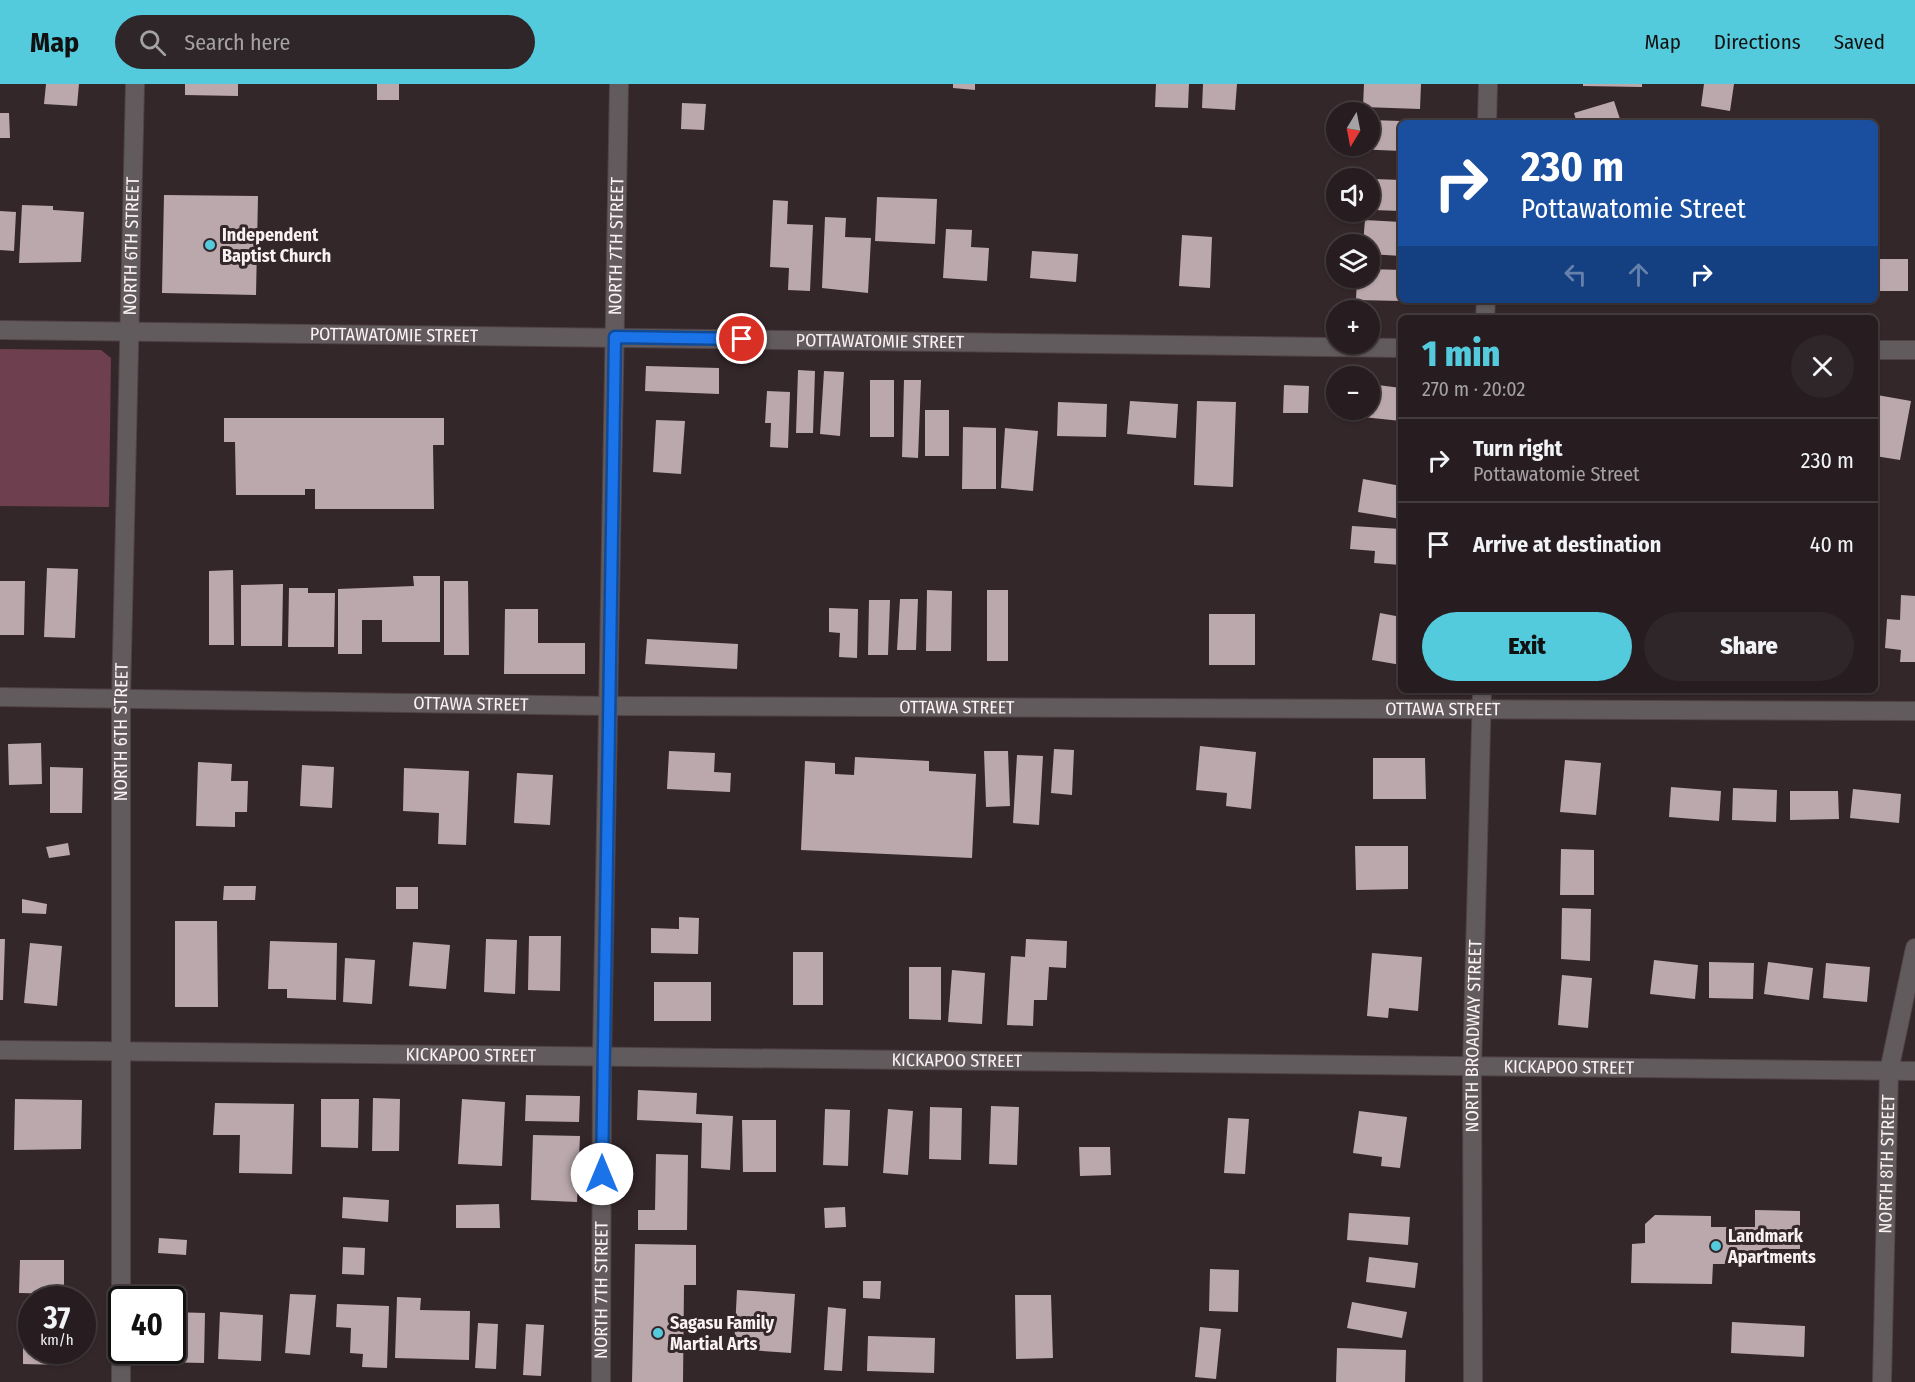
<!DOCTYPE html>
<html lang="en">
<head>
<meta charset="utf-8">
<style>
  :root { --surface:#271d20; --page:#2f2629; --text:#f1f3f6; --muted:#a4a2a5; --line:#433b3e; --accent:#54cadd }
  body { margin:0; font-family:"Fira Sans Condensed",sans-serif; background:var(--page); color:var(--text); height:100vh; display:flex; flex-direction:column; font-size:22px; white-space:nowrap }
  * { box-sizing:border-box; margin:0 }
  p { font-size:20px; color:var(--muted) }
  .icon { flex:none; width:33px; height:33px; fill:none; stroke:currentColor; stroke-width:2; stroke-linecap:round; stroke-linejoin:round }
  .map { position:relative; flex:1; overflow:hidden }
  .side { position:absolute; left:1398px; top:231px; width:480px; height:378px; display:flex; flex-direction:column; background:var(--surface); border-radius:9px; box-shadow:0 2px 4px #0004,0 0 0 2px var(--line) }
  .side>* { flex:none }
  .hud { position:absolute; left:1398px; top:36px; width:480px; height:183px; border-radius:9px; box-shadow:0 2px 4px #0004,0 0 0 2px var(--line); background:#1a4fa0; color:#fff; overflow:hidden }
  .needle { width:39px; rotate:190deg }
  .controls { position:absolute; left:1326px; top:18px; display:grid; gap:12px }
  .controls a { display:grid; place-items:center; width:54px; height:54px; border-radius:50%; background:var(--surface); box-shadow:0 2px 4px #0004,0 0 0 2px var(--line); font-size:30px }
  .speed { position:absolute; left:18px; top:1202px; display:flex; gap:12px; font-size:30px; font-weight:700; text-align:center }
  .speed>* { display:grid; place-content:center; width:78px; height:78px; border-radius:50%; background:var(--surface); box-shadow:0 2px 4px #0004,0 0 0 2px var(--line); line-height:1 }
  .speed small { font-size:15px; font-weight:400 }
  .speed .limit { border:3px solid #111; border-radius:9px; background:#fff; color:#111 }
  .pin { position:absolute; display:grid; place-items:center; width:51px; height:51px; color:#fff; margin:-26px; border:3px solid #fff; border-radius:50%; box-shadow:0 2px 6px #0007 }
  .me { position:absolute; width:66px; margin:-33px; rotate:0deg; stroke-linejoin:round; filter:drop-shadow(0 0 4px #0008) }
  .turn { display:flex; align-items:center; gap:21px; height:126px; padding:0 24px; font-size:27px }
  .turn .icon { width:78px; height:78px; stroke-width:2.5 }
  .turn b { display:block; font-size:42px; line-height:51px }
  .lanes { display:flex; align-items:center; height:57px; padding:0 24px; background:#0003; justify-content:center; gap:30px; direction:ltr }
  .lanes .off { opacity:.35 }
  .round { display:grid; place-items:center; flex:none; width:63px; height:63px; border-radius:32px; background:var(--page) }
  .head { display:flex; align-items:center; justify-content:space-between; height:102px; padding:0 24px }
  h1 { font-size:36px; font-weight:800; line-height:45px; color:var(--accent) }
  .primary-button { display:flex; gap:12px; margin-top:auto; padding:12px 24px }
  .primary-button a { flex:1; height:69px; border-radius:36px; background:var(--accent); color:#111; font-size:24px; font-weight:800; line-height:69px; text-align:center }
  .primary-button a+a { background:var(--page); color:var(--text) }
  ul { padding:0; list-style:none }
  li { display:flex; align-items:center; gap:18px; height:84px; padding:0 24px; border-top:2px solid var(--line) }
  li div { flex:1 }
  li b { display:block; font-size:22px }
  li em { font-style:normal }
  header { display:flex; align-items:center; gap:36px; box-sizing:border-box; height:84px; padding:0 30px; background:var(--accent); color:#111 }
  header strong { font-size:28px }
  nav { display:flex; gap:33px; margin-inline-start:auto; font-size:21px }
  .search { width:420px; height:54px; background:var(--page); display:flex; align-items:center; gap:15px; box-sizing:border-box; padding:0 21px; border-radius:33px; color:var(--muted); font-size:22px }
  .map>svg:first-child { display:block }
  .green { fill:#6e3f4e }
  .building { fill:#baa8ad }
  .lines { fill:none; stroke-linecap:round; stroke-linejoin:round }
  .minor-casing { stroke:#504346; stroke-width:20 }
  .minor { stroke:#625b5d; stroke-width:18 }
  .route-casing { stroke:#114b97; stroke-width:15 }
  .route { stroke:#1a73e8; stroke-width:10 }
  .poi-dot { fill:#54cadd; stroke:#34272a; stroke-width:2 }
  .labels { text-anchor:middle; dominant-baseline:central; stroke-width:6; stroke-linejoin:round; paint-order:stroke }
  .poi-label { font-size:18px; font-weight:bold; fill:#faf1f3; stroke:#34272a; text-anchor:start }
  .street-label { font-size:18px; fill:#faf1f3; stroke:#34272a }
</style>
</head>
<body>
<header>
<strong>Map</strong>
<div class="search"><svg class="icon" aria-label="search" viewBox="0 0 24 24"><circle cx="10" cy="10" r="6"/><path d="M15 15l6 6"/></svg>Search here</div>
<nav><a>Map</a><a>Directions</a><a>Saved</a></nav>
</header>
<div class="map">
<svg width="1915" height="1298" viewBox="0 0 1915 1298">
  <rect width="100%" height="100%" fill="#34272a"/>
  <!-- green -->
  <path class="green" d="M 0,265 L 101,266 L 111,274 L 109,423 L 0,422 Z"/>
  <!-- building -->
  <path class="building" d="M 46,0 L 79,0 L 77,22 L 44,20 Z
    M 185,0 L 238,0 L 238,12 L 185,11 Z
    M 377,0 L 399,0 L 399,16 L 377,16 Z
    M 953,0 L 975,0 L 975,6 L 953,4 Z
    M 1156,0 L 1189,0 L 1188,24 L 1155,23 Z
    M 1203,0 L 1237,0 L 1235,26 L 1202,24 Z
    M 1364,0 L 1421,0 L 1420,25 L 1363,23 Z
    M 1583,0 L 1642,0 L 1642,3 L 1583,2 Z
    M 1704,0 L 1734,0 L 1730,27 L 1701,22 Z
    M 1614,17 L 1620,35 L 1623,34 L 1625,39 L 1577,39 L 1574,29 Z
    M 682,19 L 706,20 L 704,46 L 681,45 Z
    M 0,29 L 9,29 L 10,54 L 0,54 Z
    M 1370,36 L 1401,37 L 1401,67 L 1355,65 L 1355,62 L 1370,62 Z
    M 1374,95 L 1401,96 L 1401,127 L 1373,126 Z
    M 164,111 L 258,112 L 256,211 L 162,209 Z
    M 877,113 L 937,115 L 935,160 L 875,157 Z
    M 773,116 L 788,117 L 787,140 L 813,141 L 810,207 L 788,206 L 789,184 L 770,183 Z
    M 22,121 L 53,122 L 53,126 L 84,128 L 81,178 L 19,179 Z
    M 0,127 L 16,128 L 14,167 L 0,166 Z
    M 825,133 L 846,134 L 845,153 L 871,154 L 868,209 L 822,204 Z
    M 1365,136 L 1401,138 L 1401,172 L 1370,170 L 1370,160 L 1363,160 Z
    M 946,145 L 972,146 L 971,163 L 989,164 L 987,197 L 943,194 Z
    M 1182,151 L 1212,153 L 1210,204 L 1179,202 Z
    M 1032,167 L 1078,170 L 1076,198 L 1030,194 Z
    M 1875,175 L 1908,175 L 1908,207 L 1875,207 Z
    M 1370,185 L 1401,186 L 1401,217 L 1356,216 L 1357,194 L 1370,194 Z
    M 646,282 L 719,284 L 719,310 L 645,307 Z
    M 798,286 L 815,287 L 813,349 L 796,349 Z
    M 824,287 L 844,288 L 840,352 L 820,350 Z
    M 870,296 L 894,296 L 894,353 L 870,353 Z
    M 904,296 L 921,296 L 918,374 L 902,373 Z
    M 1370,300 L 1401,304 L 1401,337 L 1353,332 L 1354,326 L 1370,326 Z
    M 1284,301 L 1309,302 L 1308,329 L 1283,329 Z
    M 767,307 L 790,308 L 788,364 L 770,363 L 771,339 L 765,339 Z
    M 1877,311 L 1911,317 L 1900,376 L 1875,372 Z
    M 1130,317 L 1178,320 L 1176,354 L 1127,350 Z
    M 1197,317 L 1236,318 L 1233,403 L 1194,401 Z
    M 1058,318 L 1107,320 L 1106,353 L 1057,352 Z
    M 925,326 L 949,326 L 949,372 L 925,372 Z
    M 224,334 L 444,334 L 444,361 L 433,361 L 434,425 L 315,425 L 315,405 L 305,405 L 305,411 L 236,411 L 235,358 L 224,358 Z
    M 656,336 L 685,337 L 681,390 L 653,388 Z
    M 963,343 L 996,344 L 996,405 L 962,405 Z
    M 1005,344 L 1038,347 L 1033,407 L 1001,404 Z
    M 1363,395 L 1401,402 L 1401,435 L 1358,428 Z
    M 1352,442 L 1401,445 L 1401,481 L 1374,479 L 1375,467 L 1350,465 Z
    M 47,484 L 78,485 L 75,554 L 44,553 Z
    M 233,486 L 234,561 L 209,561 L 209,487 Z
    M 413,492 L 440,492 L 440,558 L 382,558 L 382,536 L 362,536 L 362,570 L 338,570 L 338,505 L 414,502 Z
    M 0,497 L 25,497 L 24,551 L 0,551 Z
    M 444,497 L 468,497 L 469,571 L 444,571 Z
    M 283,500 L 282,562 L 241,562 L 241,501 Z
    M 289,504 L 308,504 L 308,509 L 335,509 L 334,563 L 288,563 Z
    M 927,506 L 952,507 L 951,567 L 926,567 Z
    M 987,506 L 1008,506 L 1008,577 L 987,577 Z
    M 1901,511 L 1915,512 L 1915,578 L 1900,578 L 1901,566 L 1885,564 L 1887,535 L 1900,536 Z
    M 900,515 L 918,515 L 916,566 L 897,566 Z
    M 869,516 L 890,516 L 888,571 L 868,571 Z
    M 829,524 L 858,525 L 857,574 L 839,573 L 840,549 L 829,548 Z
    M 505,525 L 538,525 L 538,559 L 585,559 L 585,590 L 504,590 Z
    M 1380,529 L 1401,533 L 1401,581 L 1372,576 Z
    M 1209,530 L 1255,530 L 1255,581 L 1209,581 Z
    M 647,555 L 738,560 L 737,585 L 645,580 Z
    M 41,659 L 42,700 L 9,701 L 8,660 Z
    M 1200,662 L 1256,668 L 1251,725 L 1226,722 L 1227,709 L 1196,706 Z
    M 1054,665 L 1074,666 L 1072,711 L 1051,709 Z
    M 669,667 L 715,669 L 714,688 L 731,689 L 730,708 L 667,705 Z
    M 984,667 L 1008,667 L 1010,722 L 986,723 Z
    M 1017,671 L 1043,672 L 1039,741 L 1013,739 Z
    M 855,673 L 929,677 L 929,687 L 976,690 L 972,774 L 801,766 L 805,677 L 835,679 L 835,690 L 854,691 Z
    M 1373,674 L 1425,674 L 1426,715 L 1373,715 Z
    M 1565,676 L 1601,679 L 1596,731 L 1560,728 Z
    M 198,678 L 232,680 L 231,697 L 248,697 L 247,728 L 235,728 L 235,743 L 196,742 Z
    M 302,681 L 334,683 L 332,724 L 300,722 Z
    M 50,683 L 83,684 L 82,729 L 50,729 Z
    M 404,684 L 469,687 L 466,761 L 438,760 L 439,729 L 403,727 Z
    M 517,689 L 553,691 L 550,741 L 514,739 Z
    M 1671,703 L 1721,707 L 1719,737 L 1669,733 Z
    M 1733,704 L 1777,706 L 1776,738 L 1732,736 Z
    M 1853,705 L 1901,710 L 1899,739 L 1850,734 Z
    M 1790,707 L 1838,707 L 1839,735 L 1790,736 Z
    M 68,759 L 70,771 L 49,774 L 46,763 Z
    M 1355,762 L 1408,762 L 1408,805 L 1356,806 Z
    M 1561,765 L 1594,766 L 1594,811 L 1560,811 Z
    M 224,802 L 256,802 L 255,816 L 223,816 Z
    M 396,803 L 418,803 L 418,825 L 396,825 Z
    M 22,815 L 47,820 L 46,830 L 22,829 Z
    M 1562,824 L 1591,825 L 1590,877 L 1561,875 Z
    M 679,833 L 699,834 L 698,870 L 651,869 L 651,844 L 679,845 Z
    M 175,837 L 217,837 L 218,923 L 175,923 Z
    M 529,852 L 561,852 L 560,907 L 528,906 Z
    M 0,855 L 5,855 L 3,916 L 0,916 Z
    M 486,855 L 517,856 L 515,910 L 484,908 Z
    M 1026,855 L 1067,857 L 1066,884 L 1049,883 L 1047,916 L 1034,916 L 1033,942 L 1007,941 L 1011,872 L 1025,873 Z
    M 270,857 L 337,859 L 336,916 L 287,914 L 287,905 L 268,905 Z
    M 413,858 L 450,861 L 446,905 L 409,902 Z
    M 30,859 L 62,862 L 57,922 L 24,919 Z
    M 793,868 L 823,868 L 823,921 L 793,921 Z
    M 1372,869 L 1422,873 L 1418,927 L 1389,924 L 1388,934 L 1367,932 Z
    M 345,874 L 375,876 L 372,920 L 343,918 Z
    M 1654,876 L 1698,881 L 1695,915 L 1650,910 Z
    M 1709,878 L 1754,879 L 1753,915 L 1709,914 Z
    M 1768,878 L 1813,884 L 1809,916 L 1764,910 Z
    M 1826,879 L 1870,883 L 1867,918 L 1823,914 Z
    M 909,883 L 941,883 L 941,936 L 909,935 Z
    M 952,886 L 985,889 L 982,940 L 948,938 Z
    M 1562,891 L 1592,894 L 1588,944 L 1558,941 Z
    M 654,898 L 711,898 L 711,937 L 654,937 Z
    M 638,1006 L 697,1009 L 696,1030 L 733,1032 L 730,1086 L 701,1084 L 702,1039 L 637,1036 Z
    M 526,1011 L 580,1012 L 579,1038 L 525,1037 Z
    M 373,1014 L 400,1015 L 399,1067 L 372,1067 Z
    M 15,1015 L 82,1016 L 81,1065 L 14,1066 Z
    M 321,1015 L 359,1015 L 358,1064 L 321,1063 Z
    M 462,1015 L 505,1018 L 502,1082 L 458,1080 Z
    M 215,1019 L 294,1020 L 292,1090 L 239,1089 L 240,1051 L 213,1051 Z
    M 991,1022 L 1019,1023 L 1017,1081 L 989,1080 Z
    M 930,1023 L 962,1024 L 961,1076 L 929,1075 Z
    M 825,1025 L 850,1026 L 848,1082 L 823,1081 Z
    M 888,1025 L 913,1027 L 908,1091 L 883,1089 Z
    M 1359,1027 L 1407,1033 L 1400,1084 L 1381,1082 L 1382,1073 L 1353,1069 Z
    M 1228,1034 L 1249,1035 L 1245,1090 L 1224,1089 Z
    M 742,1036 L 776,1036 L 776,1088 L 743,1088 Z
    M 533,1051 L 580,1052 L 577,1118 L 531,1116 Z
    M 1079,1063 L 1110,1063 L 1111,1091 L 1080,1092 Z
    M 656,1070 L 688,1071 L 687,1146 L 638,1146 L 638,1126 L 655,1126 Z
    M 343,1113 L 389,1116 L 388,1138 L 342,1134 Z
    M 499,1120 L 500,1144 L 456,1144 L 456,1121 Z
    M 845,1123 L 846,1143 L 825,1144 L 824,1124 Z
    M 1755,1126 L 1800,1127 L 1800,1165 L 1764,1165 L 1764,1180 L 1713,1180 L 1712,1200 L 1631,1199 L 1632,1160 L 1645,1159 L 1645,1140 L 1655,1131 L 1711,1132 L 1711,1143 L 1755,1143 Z
    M 1349,1129 L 1410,1133 L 1408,1161 L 1347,1156 Z
    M 159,1154 L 187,1156 L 186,1171 L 158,1169 Z
    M 635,1160 L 696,1161 L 696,1201 L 684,1201 L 683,1298 L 632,1298 Z
    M 343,1163 L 365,1164 L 364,1191 L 342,1190 Z
    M 1369,1173 L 1418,1179 L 1415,1204 L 1366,1198 Z
    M 20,1176 L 64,1176 L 64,1210 L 19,1209 Z
    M 1210,1185 L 1239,1186 L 1238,1228 L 1209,1227 Z
    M 863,1197 L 881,1197 L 880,1215 L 863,1214 Z
    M 737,1206 L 795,1210 L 791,1269 L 734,1265 Z
    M 290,1210 L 316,1211 L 310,1271 L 285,1269 Z
    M 1015,1211 L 1051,1211 L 1053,1274 L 1016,1275 Z
    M 397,1213 L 421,1214 L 420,1226 L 470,1227 L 469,1276 L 395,1274 Z
    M 1352,1218 L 1407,1228 L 1402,1254 L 1347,1244 Z
    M 337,1220 L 389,1222 L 387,1284 L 362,1283 L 363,1270 L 350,1269 L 351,1244 L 336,1243 Z
    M 828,1223 L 846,1225 L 842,1287 L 824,1286 Z
    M 172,1228 L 205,1229 L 204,1279 L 157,1278 L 157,1266 L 172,1266 Z
    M 220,1228 L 263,1231 L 261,1277 L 218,1275 Z
    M 1732,1238 L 1805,1242 L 1804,1273 L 1731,1269 Z
    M 478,1239 L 498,1240 L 496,1285 L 475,1284 Z
    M 526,1240 L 544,1241 L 541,1292 L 523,1291 Z
    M 1200,1243 L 1221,1245 L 1216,1295 L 1195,1293 Z
    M 23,1246 L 32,1246 L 32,1266 L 64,1266 L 63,1281 L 23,1280 Z
    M 868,1252 L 935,1254 L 934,1289 L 867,1287 Z
    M 1337,1264 L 1406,1266 L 1405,1298 L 1336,1298 Z"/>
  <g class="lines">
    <!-- minor casing -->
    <g class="minor-casing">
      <g id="minor">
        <path d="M 1487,39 L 1488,0"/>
        <path d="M 1485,234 L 1486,216"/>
        <path id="s1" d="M 0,246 L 1401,264"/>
        <path d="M 1875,266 L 1915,266"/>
        <path id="s2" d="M 0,613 L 608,622 L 1915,627"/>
        <path id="s3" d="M 0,966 L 1915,987"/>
        <path id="s4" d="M 121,1298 L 121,614 L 135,0"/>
        <path id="s5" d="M 601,1298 L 602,972 L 619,0"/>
        <path id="s6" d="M 1473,1298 L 1472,983 L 1482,606"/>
        <path id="s7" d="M 1882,1298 L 1889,987 L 1915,864"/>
      </g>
    </g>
    <!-- minor -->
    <use href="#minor" class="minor"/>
  </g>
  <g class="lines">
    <!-- route casing -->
    <g class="route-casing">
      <path id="route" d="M 602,1090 L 615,253 L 742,255"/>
    </g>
    <!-- route -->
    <use href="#route" class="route"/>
  </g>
  <!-- markers -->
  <g class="poi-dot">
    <circle cx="210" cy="161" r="6"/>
    <circle cx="1716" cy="1162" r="6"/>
    <circle cx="658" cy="1249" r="6"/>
  </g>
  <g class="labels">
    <!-- poi labels -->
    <g class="poi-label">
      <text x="222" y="151">Independent<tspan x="222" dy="21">Baptist Church</tspan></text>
      <text x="1728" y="1152">Landmark<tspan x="1728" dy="21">Apartments</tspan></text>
      <text x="670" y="1239">Sagasu Family<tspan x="670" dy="21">Martial Arts</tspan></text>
    </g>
    <!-- street labels -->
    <g class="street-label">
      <text stroke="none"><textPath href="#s4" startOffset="1136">NORTH 6TH STREET</textPath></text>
      <text stroke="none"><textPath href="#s5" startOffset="1136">NORTH 7TH STREET</textPath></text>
      <text stroke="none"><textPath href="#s1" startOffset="394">POTTAWATOMIE STREET</textPath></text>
      <text stroke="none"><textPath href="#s1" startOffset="880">POTTAWATOMIE STREET</textPath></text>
      <text stroke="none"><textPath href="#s2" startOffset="471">OTTAWA STREET</textPath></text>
      <text stroke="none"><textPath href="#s2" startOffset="957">OTTAWA STREET</textPath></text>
      <text stroke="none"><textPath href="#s2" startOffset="1443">OTTAWA STREET</textPath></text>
      <text stroke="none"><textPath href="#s4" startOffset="650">NORTH 6TH STREET</textPath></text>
      <text stroke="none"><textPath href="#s6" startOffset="346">NORTH BROADWAY STREET</textPath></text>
      <text stroke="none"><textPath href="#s3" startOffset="471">KICKAPOO STREET</textPath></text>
      <text stroke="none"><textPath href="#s3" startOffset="957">KICKAPOO STREET</textPath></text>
      <text stroke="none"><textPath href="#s3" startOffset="1569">KICKAPOO STREET</textPath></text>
      <text stroke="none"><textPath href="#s7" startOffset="218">NORTH 8TH STREET</textPath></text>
      <text stroke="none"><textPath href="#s5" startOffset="92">NORTH 7TH STREET</textPath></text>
    </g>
  </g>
</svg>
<div class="controls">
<a><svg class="needle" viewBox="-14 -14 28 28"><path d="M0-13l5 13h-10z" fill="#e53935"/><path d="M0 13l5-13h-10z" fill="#a4a2a5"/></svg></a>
<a><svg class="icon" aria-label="sound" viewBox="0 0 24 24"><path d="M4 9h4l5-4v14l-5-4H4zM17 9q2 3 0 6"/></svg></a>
<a><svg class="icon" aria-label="layers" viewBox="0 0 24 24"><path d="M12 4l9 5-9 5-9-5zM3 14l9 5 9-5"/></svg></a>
<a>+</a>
<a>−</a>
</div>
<div class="speed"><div>37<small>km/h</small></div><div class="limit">40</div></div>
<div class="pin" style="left:742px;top:255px;background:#d93025"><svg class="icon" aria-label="arrive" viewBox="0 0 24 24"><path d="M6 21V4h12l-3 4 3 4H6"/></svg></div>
<svg class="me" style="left:602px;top:1090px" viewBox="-20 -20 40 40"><circle r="19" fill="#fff"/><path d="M0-13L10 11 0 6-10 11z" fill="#1a73e8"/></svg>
<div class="hud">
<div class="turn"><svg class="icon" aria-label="right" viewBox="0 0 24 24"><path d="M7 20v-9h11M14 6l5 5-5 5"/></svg><div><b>230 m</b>Pottawatomie Street</div></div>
<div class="lanes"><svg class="icon off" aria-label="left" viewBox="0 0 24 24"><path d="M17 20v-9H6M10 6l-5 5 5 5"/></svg><svg class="icon off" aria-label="ahead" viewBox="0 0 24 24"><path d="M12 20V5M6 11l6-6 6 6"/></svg><svg class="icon" aria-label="right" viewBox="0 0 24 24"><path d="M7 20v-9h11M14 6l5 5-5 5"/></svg></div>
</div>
<section class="side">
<div class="head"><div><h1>1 min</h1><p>270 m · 20:02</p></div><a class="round"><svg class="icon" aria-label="close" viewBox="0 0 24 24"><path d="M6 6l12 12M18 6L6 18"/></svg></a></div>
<ul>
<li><svg class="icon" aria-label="right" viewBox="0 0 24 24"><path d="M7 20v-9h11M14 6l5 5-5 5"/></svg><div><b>Turn right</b><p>Pottawatomie Street</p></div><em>230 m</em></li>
<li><svg class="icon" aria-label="arrive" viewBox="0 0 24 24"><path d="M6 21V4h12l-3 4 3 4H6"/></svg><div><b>Arrive at destination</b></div><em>40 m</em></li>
</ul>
<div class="primary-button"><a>Exit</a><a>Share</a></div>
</section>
</div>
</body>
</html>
